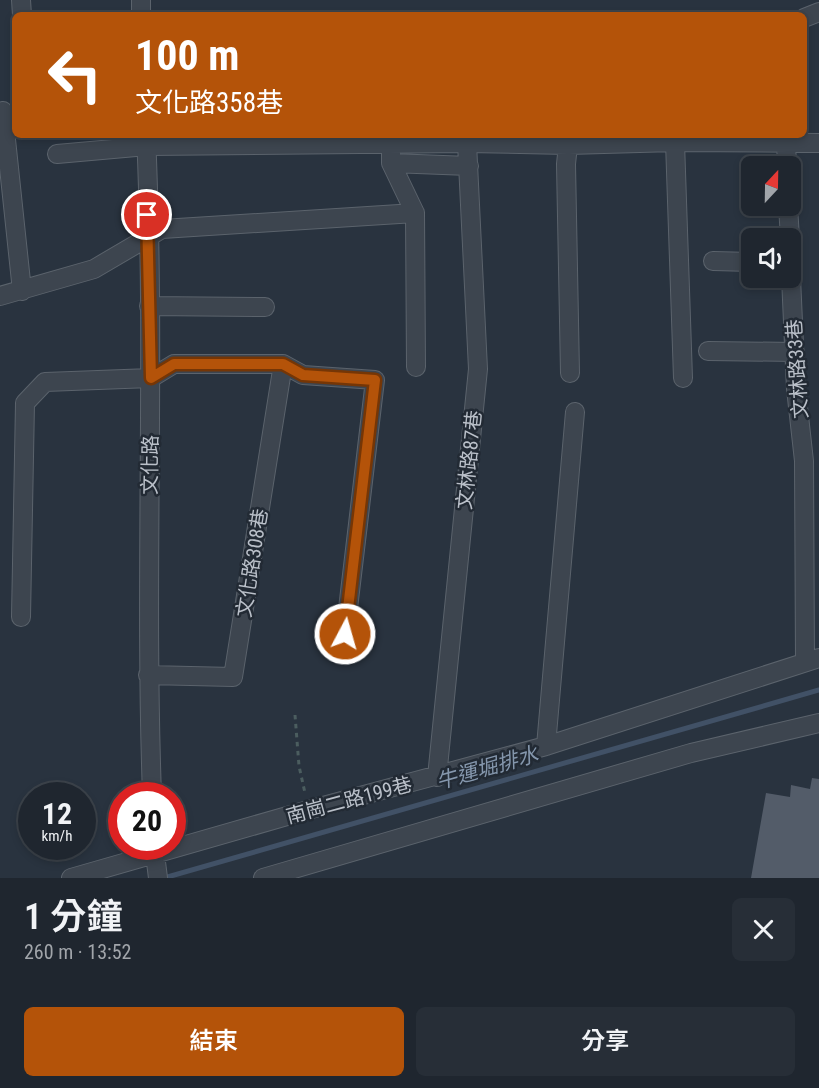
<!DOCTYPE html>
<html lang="zh-TW">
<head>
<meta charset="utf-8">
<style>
  :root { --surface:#1f262f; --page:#272e37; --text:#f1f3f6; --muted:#a1a5aa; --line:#3c434b; --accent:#b45309 }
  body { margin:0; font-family:"Roboto Condensed","Noto Sans TC",sans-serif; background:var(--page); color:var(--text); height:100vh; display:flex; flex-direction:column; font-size:22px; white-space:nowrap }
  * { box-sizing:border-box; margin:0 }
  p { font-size:20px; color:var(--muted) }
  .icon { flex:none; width:33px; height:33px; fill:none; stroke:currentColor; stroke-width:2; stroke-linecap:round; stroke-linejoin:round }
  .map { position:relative; height:878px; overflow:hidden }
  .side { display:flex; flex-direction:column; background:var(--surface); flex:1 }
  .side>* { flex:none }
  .hud { position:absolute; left:12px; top:12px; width:795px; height:126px; border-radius:9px; box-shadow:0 3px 9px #0003,0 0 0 2px var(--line); background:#b45309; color:#fff; overflow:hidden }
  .needle { width:39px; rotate:22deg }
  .fabs { position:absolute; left:741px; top:156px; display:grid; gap:12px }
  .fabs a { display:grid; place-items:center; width:60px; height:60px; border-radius:9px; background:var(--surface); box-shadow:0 3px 9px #0003,0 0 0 2px var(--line); font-size:30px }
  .speed { position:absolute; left:18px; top:782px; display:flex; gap:12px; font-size:30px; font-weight:700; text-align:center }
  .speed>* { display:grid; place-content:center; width:78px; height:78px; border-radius:50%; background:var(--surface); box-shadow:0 3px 9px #0003,0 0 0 2px var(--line); line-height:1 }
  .speed small { font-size:15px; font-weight:400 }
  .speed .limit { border:9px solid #d22; background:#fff; color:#111 }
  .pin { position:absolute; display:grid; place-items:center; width:51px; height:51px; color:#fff; margin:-26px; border:3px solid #fff; border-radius:50%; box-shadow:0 2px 6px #0007 }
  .me { position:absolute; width:66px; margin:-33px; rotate:6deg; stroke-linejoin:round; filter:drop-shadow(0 0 4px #0008) }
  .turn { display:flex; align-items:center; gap:21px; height:126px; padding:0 24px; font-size:27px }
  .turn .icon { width:78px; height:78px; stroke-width:2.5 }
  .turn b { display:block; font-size:42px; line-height:51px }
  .round { display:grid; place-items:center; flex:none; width:63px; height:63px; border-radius:9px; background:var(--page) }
  .headline { display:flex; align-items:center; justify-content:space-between; height:102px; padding:0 24px }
  h1 { font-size:36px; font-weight:600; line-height:45px }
  .primary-button { display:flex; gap:12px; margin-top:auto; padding:12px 24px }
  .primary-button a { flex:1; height:69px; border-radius:9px; background:var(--accent); color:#fff; font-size:24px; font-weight:600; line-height:69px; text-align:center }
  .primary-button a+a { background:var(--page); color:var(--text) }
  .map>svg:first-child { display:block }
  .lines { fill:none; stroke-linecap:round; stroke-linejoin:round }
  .stream { stroke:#415166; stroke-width:5 }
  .building { fill:#535c69 }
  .minor-casing { stroke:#5b636c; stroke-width:20 }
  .path { stroke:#4b5d5f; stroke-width:3; stroke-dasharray:4.5 4.5; stroke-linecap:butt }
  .minor { stroke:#3d454f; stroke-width:18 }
  .route-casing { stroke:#753606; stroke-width:15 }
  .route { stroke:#b45309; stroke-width:10 }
  .labels { text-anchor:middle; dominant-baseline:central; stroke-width:5; stroke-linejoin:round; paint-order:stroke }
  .street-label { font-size:20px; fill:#bac0c9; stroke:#222a34 }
  .water-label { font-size:21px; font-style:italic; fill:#8597ad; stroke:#222a34 }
</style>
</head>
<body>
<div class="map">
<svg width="819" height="878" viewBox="0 0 819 878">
  <rect width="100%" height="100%" fill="#29333f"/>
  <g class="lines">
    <!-- stream -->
    <path class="stream" d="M 164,878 L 819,690"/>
  </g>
  <!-- building -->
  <path class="building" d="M 812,778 L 819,779 L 819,878 L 751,878 L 766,793 L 790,797 L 791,785 L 810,789 Z"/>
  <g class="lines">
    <!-- minor casing -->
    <g class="minor-casing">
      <path id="minor" d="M 21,0 L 22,15
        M 141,0 L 141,15
        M 804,18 L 819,12
        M 3,111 L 22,291
        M 146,135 C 156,355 144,575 152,795
        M 675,142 L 683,378
        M 786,143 L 787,166
        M 391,144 L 391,163 L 415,213 L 416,367
        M 568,145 L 566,164 L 570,373
        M 57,154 L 147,146 L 467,143 L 568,145 L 675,142 L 819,143
        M 391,163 L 469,166
        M 788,206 L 790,238
        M 790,255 L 796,389 L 804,461 L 805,662
        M 713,261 L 752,262
        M 0,296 L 94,269 L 162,229 L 415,213
        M 149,306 L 265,307
        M 708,351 L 795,352
        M 21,617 L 25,403 L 45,382 L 151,378 L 174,364 L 283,364 L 303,375 L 375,380 L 345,634
        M 148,675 L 233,677 L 283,364
        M 546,746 L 575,412
        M 437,777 L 478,369 L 467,143
        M 154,846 L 158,878
        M 71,878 L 308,810 L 546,746 L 819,658
        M 263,878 L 691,753 L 819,723"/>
    </g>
    <!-- path -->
    <path class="path" d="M 295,715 L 299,766 L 305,793"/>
    <!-- minor -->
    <use href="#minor" class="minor"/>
  </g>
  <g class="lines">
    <!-- route casing -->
    <g class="route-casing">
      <path id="route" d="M 147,215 L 151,378 L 174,364 L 283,364 L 303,375 L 375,380 L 345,634"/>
    </g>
    <!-- route -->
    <use href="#route" class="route"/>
  </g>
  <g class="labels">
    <!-- street labels -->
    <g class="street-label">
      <text transform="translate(797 369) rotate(-94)">文林路33巷</text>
      <text transform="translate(469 460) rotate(-84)">文林路87巷</text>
      <text transform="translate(150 465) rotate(-89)">文化路</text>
      <text transform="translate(252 563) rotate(-81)">文化路308巷</text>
      <text transform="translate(349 800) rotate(-15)">南崗二路199巷</text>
    </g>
    <!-- water labels -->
    <g class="water-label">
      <text transform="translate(487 768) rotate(-16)">牛運堀排水</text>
    </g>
  </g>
</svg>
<div class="fabs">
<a><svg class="needle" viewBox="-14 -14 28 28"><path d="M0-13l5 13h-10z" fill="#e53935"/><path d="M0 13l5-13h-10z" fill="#a1a5aa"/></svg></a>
<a><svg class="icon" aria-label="sound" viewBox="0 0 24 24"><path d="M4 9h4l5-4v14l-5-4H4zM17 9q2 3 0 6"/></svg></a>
</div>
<div class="speed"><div>12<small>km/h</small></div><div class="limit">20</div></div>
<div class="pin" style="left:147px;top:215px;background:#d93025"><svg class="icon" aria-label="arrive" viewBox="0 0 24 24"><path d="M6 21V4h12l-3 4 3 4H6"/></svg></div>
<svg class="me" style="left:345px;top:634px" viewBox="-20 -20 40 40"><circle r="17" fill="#b45309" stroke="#fff" stroke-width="3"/><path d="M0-11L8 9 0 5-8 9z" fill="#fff"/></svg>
<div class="hud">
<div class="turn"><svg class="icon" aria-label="left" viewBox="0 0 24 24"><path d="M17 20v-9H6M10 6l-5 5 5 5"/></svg><div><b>100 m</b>文化路358巷</div></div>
</div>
</div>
<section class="side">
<div class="headline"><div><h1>1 分鐘</h1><p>260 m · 13:52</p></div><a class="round"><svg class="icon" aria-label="close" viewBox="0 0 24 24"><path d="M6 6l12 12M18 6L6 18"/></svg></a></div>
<div class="primary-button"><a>結束</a><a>分享</a></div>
</section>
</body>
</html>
